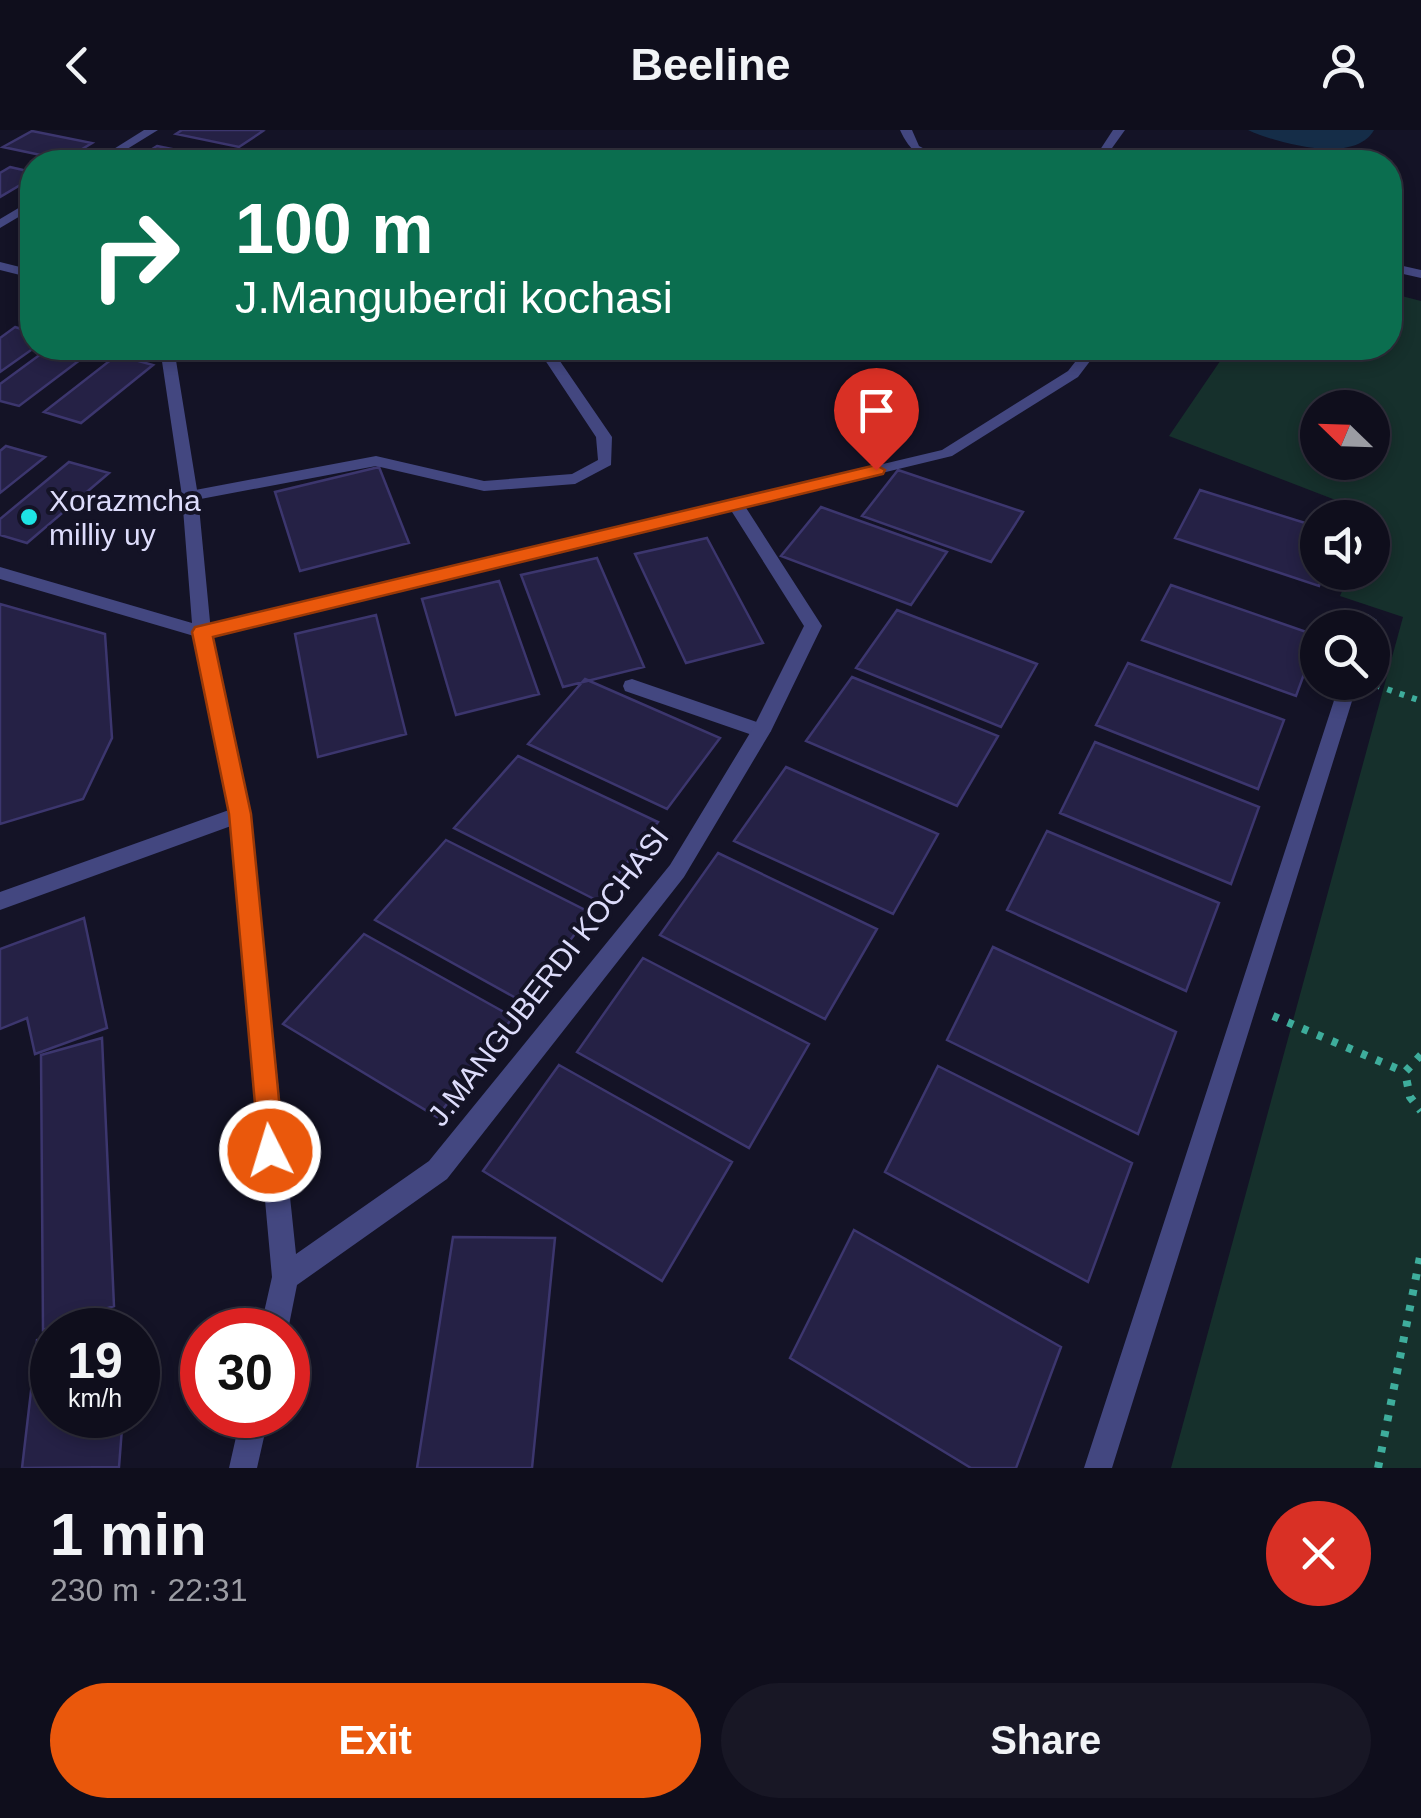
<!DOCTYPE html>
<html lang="en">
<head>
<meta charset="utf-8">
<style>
  :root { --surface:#0f0e1c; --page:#181725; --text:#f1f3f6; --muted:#9b9ca3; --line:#2f2e3b; --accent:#ea580c }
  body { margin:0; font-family:Helvetica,sans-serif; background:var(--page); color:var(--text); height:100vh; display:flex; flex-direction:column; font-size:38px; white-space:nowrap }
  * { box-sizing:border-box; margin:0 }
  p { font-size:32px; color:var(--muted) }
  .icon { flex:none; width:55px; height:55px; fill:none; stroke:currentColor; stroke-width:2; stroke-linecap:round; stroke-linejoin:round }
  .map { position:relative; height:1338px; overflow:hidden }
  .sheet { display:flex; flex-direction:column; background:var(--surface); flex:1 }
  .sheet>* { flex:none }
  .banner { position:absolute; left:20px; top:20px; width:1382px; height:210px; border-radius:40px; box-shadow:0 5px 15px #0003,0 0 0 2px var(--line); background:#0b6e4f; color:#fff; overflow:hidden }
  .needle { width:65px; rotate:293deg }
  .tools { position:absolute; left:1300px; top:260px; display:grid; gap:20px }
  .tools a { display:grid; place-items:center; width:90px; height:90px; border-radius:50%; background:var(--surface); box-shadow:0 5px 15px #0003,0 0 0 2px var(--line); font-size:50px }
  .speed { position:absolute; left:30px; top:1178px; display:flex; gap:20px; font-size:50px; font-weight:700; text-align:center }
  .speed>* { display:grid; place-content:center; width:130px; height:130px; border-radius:50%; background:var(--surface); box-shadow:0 5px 15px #0003,0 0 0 2px var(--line); line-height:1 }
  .speed small { font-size:25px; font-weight:400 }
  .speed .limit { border:15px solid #d22; background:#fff; color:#111 }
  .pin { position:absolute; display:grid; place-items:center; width:85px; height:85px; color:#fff; margin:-102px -42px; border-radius:50% 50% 50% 0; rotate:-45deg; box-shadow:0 0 10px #0007 }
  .pin .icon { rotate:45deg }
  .me { position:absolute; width:110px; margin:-55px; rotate:355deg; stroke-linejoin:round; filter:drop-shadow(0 0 8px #0008) }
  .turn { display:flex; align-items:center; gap:35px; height:210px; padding:0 50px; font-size:45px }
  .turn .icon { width:130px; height:130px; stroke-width:2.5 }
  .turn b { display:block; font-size:70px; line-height:85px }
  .round { display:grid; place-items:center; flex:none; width:105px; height:105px; border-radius:52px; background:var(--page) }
  .head { display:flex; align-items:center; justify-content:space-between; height:170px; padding:0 50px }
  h1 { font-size:60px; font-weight:600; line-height:75px }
  .cta { display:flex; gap:20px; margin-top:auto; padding:20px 50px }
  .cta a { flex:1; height:115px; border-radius:60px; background:var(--accent); color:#fff; font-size:40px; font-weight:600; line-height:115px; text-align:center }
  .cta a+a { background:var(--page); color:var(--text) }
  header { display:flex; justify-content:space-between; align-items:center; height:130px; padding:0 50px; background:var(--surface); font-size:45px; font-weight:600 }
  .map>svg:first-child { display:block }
  .green { fill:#16302c; fill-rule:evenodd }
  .water { fill:#152d48 }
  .building { fill:#252145; stroke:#3c366e; stroke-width:2.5 }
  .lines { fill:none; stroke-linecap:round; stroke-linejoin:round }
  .path-far1 { stroke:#3ead9c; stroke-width:6; stroke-dasharray:5 8; stroke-linecap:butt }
  .path { stroke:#3ead9c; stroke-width:8; stroke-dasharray:6 10; stroke-linecap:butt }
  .lane { fill:#434780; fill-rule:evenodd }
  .street { fill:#434780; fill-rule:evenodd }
  .route { fill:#ea580c; stroke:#983908; stroke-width:2.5 }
  .poi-dot { fill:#1ee4e5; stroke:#141326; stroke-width:4 }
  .labels { text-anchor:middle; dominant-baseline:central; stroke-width:8; stroke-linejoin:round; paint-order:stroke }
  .poi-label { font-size:30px; fill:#dddcfb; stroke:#141326; text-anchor:start }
  .street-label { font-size:30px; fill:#dddcfb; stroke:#141326 }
</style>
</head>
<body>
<header><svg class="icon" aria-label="back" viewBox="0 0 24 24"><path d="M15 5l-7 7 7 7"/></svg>Beeline<svg class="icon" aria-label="person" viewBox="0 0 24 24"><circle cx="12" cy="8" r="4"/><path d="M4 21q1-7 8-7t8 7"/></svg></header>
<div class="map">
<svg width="1421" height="1338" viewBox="0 0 1421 1338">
  <rect width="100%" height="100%" fill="#141326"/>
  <!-- green -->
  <path class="green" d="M 1390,163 L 1421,171 L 1421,1338 L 1171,1338 L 1403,487 L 1340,466 L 1350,443 L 1372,442 L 1372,384 L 1169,306 L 1229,218 L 1390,218 ZM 1318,278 L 1372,278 L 1372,332 L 1318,332 Z"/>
  <!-- water -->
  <path class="water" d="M 1248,0 L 1374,0 C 1355,35 1276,13 1248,0 Z"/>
  <!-- building -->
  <path class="building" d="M 182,0 L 260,0 L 263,1 L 239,17 L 176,4 Z
    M 32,1 L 92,13 L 64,30 L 3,17 Z
    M 157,16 L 221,29 L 131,32 Z
    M 10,37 L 32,42 L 32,48 L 0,67 L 0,43 Z
    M 15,197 L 32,202 L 34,218 L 0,242 L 0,208 Z
    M 49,218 L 93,220 L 19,276 L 0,271 L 0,254 Z
    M 117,225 L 153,235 L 81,293 L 44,282 Z
    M 6,316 L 45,327 L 0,363 L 0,321 Z
    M 69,332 L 109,343 L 27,413 L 0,405 L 0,389 Z
    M 379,337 L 409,413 L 300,441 L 275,362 Z
    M 898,340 L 1023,382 L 991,432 L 862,386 Z
    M 1200,360 L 1318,397 L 1318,442 L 1324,442 L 1319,456 L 1175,408 Z
    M 821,377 L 947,422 L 911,475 L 781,426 Z
    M 707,408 L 763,513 L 686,533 L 635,424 Z
    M 597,428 L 644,537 L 563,557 L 521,445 Z
    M 499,451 L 539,564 L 456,585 L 422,469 Z
    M 1171,455 L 1318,506 L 1296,566 L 1142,510 Z
    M 0,474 L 105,504 L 112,608 L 83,669 L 0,694 Z
    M 897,480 L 1037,534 L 1001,597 L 856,538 Z
    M 376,485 L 406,604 L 318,627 L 295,504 Z
    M 1128,533 L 1284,590 L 1258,659 L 1096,595 Z
    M 852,547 L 998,606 L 957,676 L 806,611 Z
    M 585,549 L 720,608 L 667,679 L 528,614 Z
    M 1095,612 L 1259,677 L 1231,754 L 1060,683 Z
    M 518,626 L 658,692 L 598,771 L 454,698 Z
    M 786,637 L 938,704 L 893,784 L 734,711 Z
    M 1047,701 L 1219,773 L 1186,861 L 1007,780 Z
    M 446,710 L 591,783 L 523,872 L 375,790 Z
    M 718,723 L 877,799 L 825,889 L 660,805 Z
    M 84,788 L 107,898 L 35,924 L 27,888 L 0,899 L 0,819 Z
    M 364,804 L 513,887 L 437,987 L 283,894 Z
    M 993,817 L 1176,902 L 1138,1004 L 947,910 Z
    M 643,828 L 809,914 L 749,1018 L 577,922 Z
    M 102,908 L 114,1176 L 43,1200 L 41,925 Z
    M 559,935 L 732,1032 L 662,1151 L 483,1041 Z
    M 938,936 L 1132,1033 L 1088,1152 L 885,1042 Z
    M 854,1100 L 1061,1217 L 1016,1338 L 971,1338 L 790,1228 Z
    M 453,1107 L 555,1108 L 532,1338 L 417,1338 Z
    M 130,1189 L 129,1200 L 81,1200 Z
    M 52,1207 L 52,1285 L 123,1285 L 119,1337 L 22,1338 L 37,1210 Z"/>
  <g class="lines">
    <!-- path-far1 -->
    <path class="path-far1" d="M 1375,555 L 1421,571"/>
    <!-- path -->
    <path class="path" d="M 1273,886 L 1405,942
      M 1421,925 L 1405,942 L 1410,967 L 1421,981
      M 1378,1338 L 1421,1122"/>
    <!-- lane -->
    <path class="lane" d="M 900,0 L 912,0 L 919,16 L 949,32 C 924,33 910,22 900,0 Z
      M 1113,0 L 1125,0 L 1102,32 L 1092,32 Z
      M 1390,133 L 1421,140 L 1421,148 L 1390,141 Z
      M 537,218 L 551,218 L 612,307 L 611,335 L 575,354 L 484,361 L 376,336 L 190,371 L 182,366 L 190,361 L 376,326 L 484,351 L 572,344 L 598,330 L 596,307 Z
      M 1086,218 L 1100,218 L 1078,247 L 952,326 L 202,508 L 193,502 L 202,496 L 942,320 L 1068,241 Z
      M 632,549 L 768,596 L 771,601 L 761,608 L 625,561 L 623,556 L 625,551 Z"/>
    <!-- street -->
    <path class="street" d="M 144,0 L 158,0 L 106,32 L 93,32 Z
      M 32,70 L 32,79 L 0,98 L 0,89 Z
      M 0,132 L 32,140 L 32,148 L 0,140 Z
      M 160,218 L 174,218 L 198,366 L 211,502 L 250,684 L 296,1124 L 429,1031 L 670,735 L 753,598 L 804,496 L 727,374 L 729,370 L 741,370 L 822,496 L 771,601 L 684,747 L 447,1049 L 297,1155 L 288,1200 L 260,1200 L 272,1147 L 231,696 L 0,780 L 0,762 L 229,680 L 194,506 L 0,449 L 0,437 L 192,493 L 182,366 Z
      M 1368,484 L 1377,490 L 1372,502 L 1372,498 L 1357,498 L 1362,486 Z
      M 1340,552 L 1358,552 L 1112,1338 L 1084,1338 Z
      M 241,1285 L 269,1285 L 257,1338 L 229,1338 Z"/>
  </g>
  <!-- route -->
  <path class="route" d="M 876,335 L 885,340 L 883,344 L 213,507 L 251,684 L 284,1021 L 280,1030 L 270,1034 L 260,1030 L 229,684 L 192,502 L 195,497 Z"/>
  <!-- markers -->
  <circle class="poi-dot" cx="29" cy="387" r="10"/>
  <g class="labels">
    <!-- poi labels -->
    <g class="poi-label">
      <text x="49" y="370">Xorazmcha<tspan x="49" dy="34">milliy uy</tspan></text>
    </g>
    <!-- street labels -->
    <g class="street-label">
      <text transform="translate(548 846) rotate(-52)">J.MANGUBERDI KOCHASI</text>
    </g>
  </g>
</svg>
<div class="tools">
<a><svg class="needle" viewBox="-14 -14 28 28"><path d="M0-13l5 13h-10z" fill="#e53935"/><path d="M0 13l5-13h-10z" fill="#9b9ca3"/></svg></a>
<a><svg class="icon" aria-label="sound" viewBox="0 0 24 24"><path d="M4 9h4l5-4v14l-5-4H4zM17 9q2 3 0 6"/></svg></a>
<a><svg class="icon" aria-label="search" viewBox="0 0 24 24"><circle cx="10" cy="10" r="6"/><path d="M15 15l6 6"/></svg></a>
</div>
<div class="speed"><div>19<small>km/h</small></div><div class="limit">30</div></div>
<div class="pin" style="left:876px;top:340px;background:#d93025"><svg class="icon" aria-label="arrive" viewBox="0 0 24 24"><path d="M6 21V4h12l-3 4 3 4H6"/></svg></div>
<svg class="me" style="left:270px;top:1021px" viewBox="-20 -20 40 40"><circle r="17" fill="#ea580c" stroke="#fff" stroke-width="3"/><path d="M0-11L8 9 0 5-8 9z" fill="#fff"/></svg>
<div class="banner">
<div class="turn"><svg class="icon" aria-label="right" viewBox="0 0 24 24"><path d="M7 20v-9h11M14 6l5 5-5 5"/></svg><div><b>100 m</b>J.Manguberdi kochasi</div></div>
</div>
</div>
<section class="sheet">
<div class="head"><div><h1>1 min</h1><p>230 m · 22:31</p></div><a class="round" style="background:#d93025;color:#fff"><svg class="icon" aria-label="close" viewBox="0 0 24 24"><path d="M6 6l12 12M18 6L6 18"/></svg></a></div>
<div class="cta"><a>Exit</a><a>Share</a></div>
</section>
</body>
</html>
